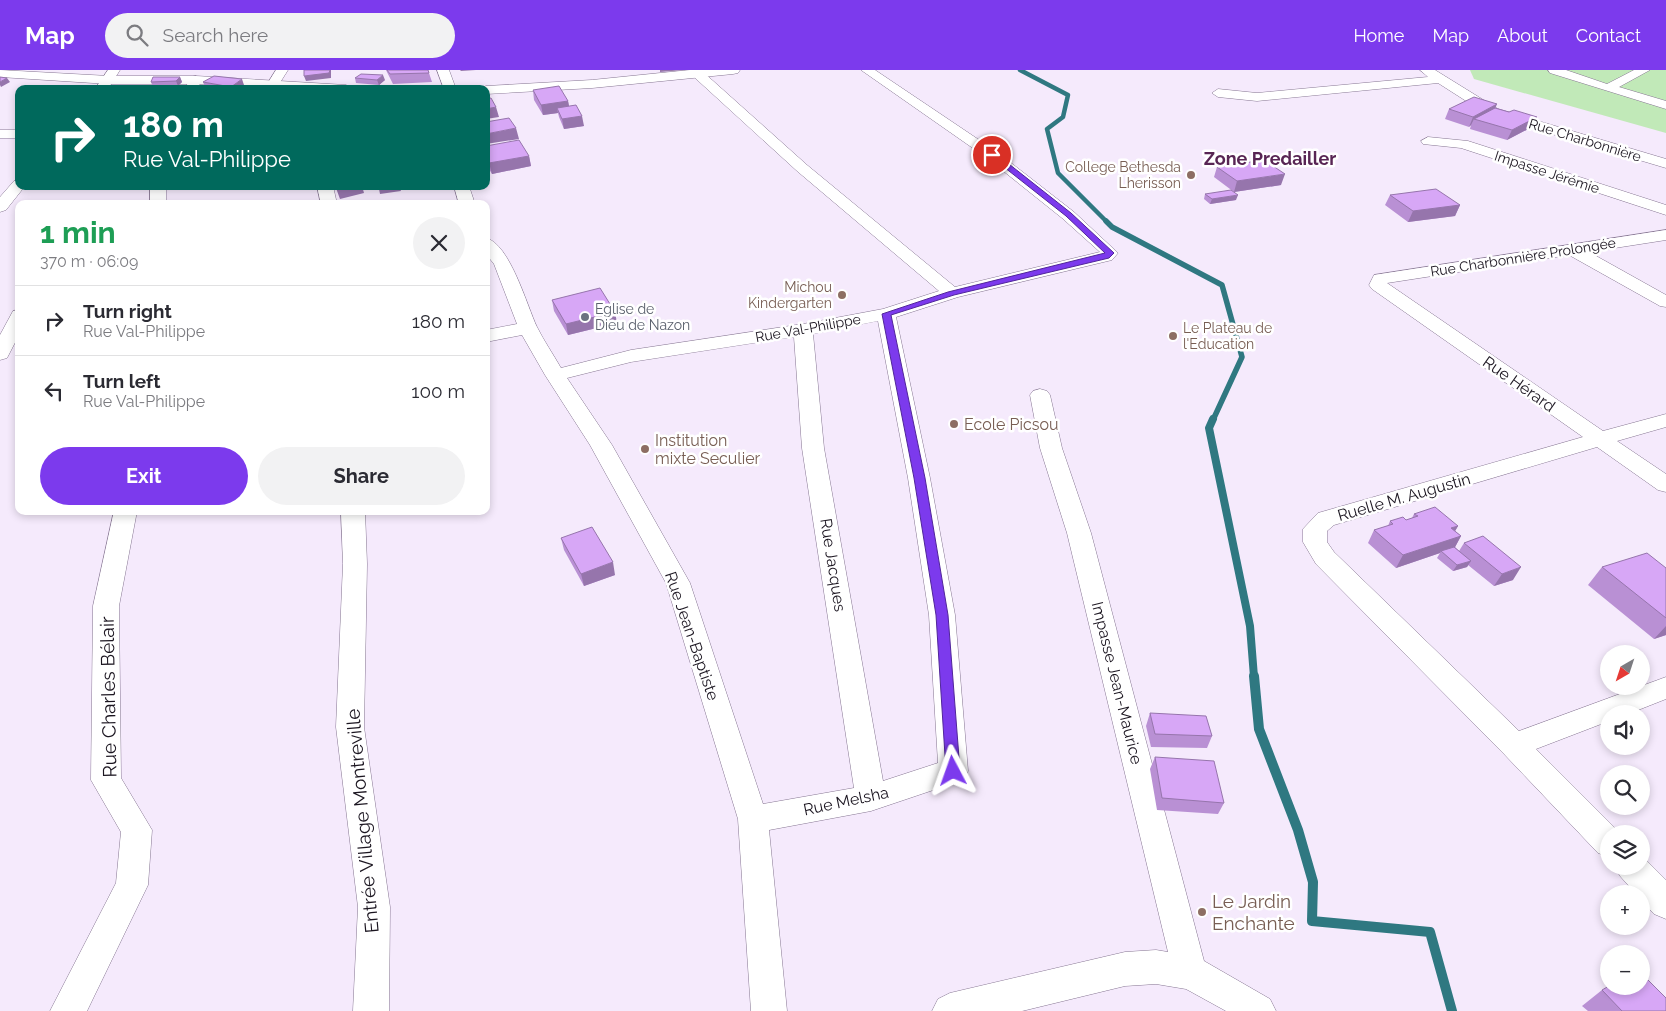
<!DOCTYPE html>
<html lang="en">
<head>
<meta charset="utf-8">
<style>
  :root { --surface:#fff; --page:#f2f2f3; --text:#2b2b33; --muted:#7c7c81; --line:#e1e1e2; --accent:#7c3aed }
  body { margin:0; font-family:Raleway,sans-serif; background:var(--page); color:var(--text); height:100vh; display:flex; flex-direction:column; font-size:19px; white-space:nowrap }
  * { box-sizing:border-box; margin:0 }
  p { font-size:16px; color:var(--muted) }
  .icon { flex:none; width:28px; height:28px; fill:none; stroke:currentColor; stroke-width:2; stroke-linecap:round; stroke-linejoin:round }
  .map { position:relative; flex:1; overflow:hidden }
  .panel { position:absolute; left:15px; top:130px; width:475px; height:315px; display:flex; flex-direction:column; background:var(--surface); border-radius:10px; box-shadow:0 2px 8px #0003 }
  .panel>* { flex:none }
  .top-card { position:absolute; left:15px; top:15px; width:475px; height:105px; border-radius:10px; box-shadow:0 2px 8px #0003; background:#00695c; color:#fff; overflow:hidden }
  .needle { width:32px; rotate:219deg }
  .controls { position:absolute; left:1600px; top:575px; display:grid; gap:10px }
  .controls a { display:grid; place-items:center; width:50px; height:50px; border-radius:50%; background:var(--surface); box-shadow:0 2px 8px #0003; font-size:25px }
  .pin { position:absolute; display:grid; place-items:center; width:42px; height:42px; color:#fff; margin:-21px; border:2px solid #fff; border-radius:50%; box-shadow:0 1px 5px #0007 }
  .me { position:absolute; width:55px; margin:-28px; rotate:356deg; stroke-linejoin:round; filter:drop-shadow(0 0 4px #0008) }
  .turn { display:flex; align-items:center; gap:18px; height:105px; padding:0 25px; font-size:22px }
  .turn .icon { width:65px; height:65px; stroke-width:2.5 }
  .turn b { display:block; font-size:35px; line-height:42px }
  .round { display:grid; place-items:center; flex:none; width:52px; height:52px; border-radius:26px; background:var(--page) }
  .overview { display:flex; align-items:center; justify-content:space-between; height:85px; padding:0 25px }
  h1 { font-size:30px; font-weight:700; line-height:38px; color:#1e9e55 }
  .cta { display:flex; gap:10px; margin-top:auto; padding:10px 25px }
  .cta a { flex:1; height:58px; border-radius:30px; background:var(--accent); color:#fff; font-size:20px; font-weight:700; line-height:58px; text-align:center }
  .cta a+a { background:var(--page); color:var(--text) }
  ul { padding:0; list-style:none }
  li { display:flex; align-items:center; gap:15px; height:70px; padding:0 25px; border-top:1px solid var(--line) }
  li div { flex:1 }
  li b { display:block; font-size:19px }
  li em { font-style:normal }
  header { display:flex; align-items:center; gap:30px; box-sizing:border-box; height:70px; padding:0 25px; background:var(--accent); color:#fff }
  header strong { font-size:24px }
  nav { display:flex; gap:28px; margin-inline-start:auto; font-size:18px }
  .search { width:350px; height:45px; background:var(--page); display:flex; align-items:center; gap:12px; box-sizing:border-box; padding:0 18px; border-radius:28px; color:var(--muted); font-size:19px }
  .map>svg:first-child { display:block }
  .green { fill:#c1e9b8 }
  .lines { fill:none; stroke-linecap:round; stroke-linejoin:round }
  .stream-far3 { stroke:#2f7881; stroke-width:4.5 }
  .stream-far2 { stroke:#2f7881; stroke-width:5.5 }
  .stream-far1 { stroke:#2f7881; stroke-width:8 }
  .stream { stroke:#2f7881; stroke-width:10 }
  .street-casing { stroke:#867692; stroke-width:1 }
  .secondary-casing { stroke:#867692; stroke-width:1 }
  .street { fill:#fff; fill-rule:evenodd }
  .secondary { fill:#fff; fill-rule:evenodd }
  .wall { fill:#b990d4 }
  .shaded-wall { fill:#9675ac }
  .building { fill:#d7a7f6; stroke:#9675ac }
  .route { fill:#7c3aed; stroke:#51269a }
  .education-dot { fill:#8d6e63; stroke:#fff; stroke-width:2 }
  .worship-dot { fill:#6b7280; stroke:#fff; stroke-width:2 }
  .labels { text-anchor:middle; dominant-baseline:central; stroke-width:5; stroke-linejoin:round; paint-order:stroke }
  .far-street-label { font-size:14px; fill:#1b1520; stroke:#fff }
  .far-education-label { font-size:14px; fill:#785e54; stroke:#fff; text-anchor:end }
  .far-worship-label { font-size:14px; fill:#5b616d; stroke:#fff; text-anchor:start }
  .street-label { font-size:16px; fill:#1b1520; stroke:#fff }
  .education-label { font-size:16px; fill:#785e54; stroke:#fff; text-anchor:start }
  .far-district-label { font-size:18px; font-weight:bold; fill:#582554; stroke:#fff }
  .near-street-label { font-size:19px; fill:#1b1520; stroke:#fff }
  .near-education-label { font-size:19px; fill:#785e54; stroke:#fff; text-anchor:start }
</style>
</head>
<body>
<header>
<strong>Map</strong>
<div class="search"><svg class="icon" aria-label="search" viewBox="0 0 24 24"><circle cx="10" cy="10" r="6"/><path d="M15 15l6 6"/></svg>Search here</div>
<nav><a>Home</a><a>Map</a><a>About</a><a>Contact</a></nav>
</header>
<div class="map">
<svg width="1666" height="941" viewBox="0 0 1666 941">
  <rect width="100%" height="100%" fill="#f5eafc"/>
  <!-- green -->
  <path class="green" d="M 1470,0 L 1666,0 L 1666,63 L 1474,9 Z"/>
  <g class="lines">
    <!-- stream-far3 -->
    <path class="stream-far3" d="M 1020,0 L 1068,25 L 1063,47 L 1047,59 L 1058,103 L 1108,153"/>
    <!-- stream-far2 -->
    <path class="stream-far2" d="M 1106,151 L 1112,157 L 1222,215 L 1242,287 L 1213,350"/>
    <!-- stream-far1 -->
    <path class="stream-far1" d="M 1213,349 L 1209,358 L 1250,556 L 1254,607"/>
    <!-- stream -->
    <path class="stream" d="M 1254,606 L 1259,659 L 1298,760 L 1313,812 L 1312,851 L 1430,862 L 1452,941"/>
    <!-- street casing -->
    <g class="street-casing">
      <path id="street" d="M 108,0 L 120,0 L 108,19 L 95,19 Z
        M 276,0 L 288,0 L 276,19 L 268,19 L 266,16 Z
        M 437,0 L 449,0 L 456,19 L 444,19 Z
        M 698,0 L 702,1 L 807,95 L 955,217 L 1100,182 L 1062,148 L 987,88 L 861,0 L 875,0 L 997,82 L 1074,142 L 1118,183 L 1112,190 L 958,227 L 896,247 L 930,408 L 955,545 L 968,701 L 963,710 L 871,741 L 769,760 L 787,941 L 751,941 L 738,749 L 666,513 L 590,375 L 545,305 L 522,265 L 486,272 L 486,260 L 517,254 L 494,194 L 486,184 L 486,168 C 510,174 527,236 537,257 C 544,271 553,284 561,298 L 631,280 L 803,254 L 883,239 L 939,221 L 797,101 L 694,7 L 692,4 ZM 878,251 L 908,408 L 929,545 L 938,693 L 883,711 L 824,378 L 813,264 ZM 794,267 L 802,378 L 854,718 L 763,734 L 690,513 L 612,375 L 567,308 L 631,292 Z
        M 1420,0 L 1435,0 L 1498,39 L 1666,89 L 1666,98 L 1488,45 L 1438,13 L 1257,31 L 1218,27 L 1212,23 L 1218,19 L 1257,23 L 1428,7 Z
        M 1548,0 L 1566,0 L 1607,14 L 1634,0 L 1650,0 L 1619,17 L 1666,31 L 1666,39 L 1550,3 Z
        M 196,6 L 202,10 L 197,19 L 184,19 L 192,7 Z
        M 0,60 L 19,60 L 19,68 L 0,68 Z
        M 1428,67 L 1468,71 L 1666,135 L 1666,145 L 1461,78 L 1423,74 L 1421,71 Z
        M 19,110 L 19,116 L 25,116 L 6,140 L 0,142 L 0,127 L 14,111 Z
        M 150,116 L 166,116 L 166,134 L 150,134 Z
        M 317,116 L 333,116 L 337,134 L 321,134 Z
        M 454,116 L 469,116 L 475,134 L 459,134 Z
        M 1666,160 L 1666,170 L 1589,182 L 1666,225 L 1666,237 L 1660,236 L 1569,185 L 1387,213 L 1603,361 L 1666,344 L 1666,357 L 1617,371 L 1666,404 L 1666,422 L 1658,420 L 1597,377 L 1334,455 L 1327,461 L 1327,472 L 1334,482 L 1519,661 L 1666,607 L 1666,629 L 1628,644 L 1609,644 L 1609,651 L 1536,679 L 1620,763 L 1609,764 L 1609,787 L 1598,783 L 1504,684 L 1316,494 L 1303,472 L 1303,459 L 1318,443 L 1583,367 L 1372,219 L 1369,215 L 1374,205 Z
        M 19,240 L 19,265 L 7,288 L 0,290 L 0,265 L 13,241 Z
        M 1040,319 L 1047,321 L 1050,325 L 1062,378 L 1091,463 L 1204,891 L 1270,929 L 1276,941 L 1226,941 L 1186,919 L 1156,914 L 1125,916 L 1022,941 L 932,941 L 938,929 L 950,923 L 1125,882 L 1156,880 L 1168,882 L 1067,463 L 1040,378 L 1030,325 L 1033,321 Z
        M 114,441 L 137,441 L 119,536 L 121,708 L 152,760 L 148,815 L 87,941 L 50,941 L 116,813 L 121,762 L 91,710 L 93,536 Z
        M 341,441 L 365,441 L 367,494 L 364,657 L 390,837 L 389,941 L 353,941 L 358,837 L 336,657 L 343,494 Z
        M 1641,785 L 1666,810 L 1666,849 L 1654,844 L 1641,830 L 1641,824 L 1636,824 L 1620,806 L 1615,796 L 1641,796 Z"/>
    </g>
    <!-- secondary casing -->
    <g class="secondary-casing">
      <path id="secondary" d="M 0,0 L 109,6 L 196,6 L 346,15 L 353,19 L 269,19 L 196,14 L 109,14 L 0,7 Z
        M 690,0 L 740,0 L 738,3 L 733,4 L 592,18 L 486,24 L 486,19 L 479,19 L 486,16 L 592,10 Z"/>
    </g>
    <!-- street -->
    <use href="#street" class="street"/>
    <!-- secondary -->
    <use href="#secondary" class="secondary"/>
  </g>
  <!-- wall -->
  <path class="wall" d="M 386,0 L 428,0 L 432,12 L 393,14 Z
    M 180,7 L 182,12 L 178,16 L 153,17 L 151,12 Z
    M 355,8 L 385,10 L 379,15 L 356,13 Z
    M 203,12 L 245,18 L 206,19 Z
    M 533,20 L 568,31 L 569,36 L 584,56 L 564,59 L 559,47 L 558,43 L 543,45 L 534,30 Z
    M 1496,38 L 1509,42 L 1537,47 L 1532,57 L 1507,70 L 1470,59 L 1471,55 L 1469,57 L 1445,49 L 1449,39 Z
    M 486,76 L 529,86 L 531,96 L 492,104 L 486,94 Z
    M 1217,97 L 1281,115 L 1234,122 L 1214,107 Z
    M 1205,124 L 1236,130 L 1210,134 L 1204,129 Z
    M 1390,125 L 1460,135 L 1455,146 L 1408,152 L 1385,135 Z
    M 552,230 L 617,253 L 568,265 L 554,241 Z
    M 1414,444 L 1458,456 L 1455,461 L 1461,466 L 1455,477 L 1459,481 L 1464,473 L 1513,510 L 1494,516 L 1468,495 L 1467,497 L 1453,501 L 1437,488 L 1440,483 L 1396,498 L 1368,473 L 1374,460 L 1388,456 L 1390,451 L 1406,450 L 1412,448 Z
    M 561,468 L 615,505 L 584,516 L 564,480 Z
    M 1602,497 L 1666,498 L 1666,565 L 1654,569 L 1588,515 Z
    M 1150,643 L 1212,666 L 1207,678 L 1151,677 L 1146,656 Z
    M 1155,687 L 1224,733 L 1218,744 L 1157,740 L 1150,699 Z
    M 1602,920 L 1666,941 L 1588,941 L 1582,936 Z"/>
  <!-- shaded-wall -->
  <path class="shaded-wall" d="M 330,0 L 331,0 L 331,8 L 306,11 L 304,6 Z
    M 460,0 L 476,0 L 461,1 Z
    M 660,0 L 684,0 L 660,2 Z
    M 383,5 L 385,10 L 379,15 L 377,10 Z
    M 180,7 L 182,12 L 178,16 L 176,11 Z
    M 7,8 L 10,12 L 1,17 L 0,15 L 0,12 Z
    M 242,9 L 245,18 L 231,19 L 231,17 Z
    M 568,31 L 570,41 L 557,38 L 558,43 L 543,45 L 541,35 Z
    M 1497,34 L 1493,44 L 1474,49 L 1471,55 L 1469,57 L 1473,47 Z
    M 496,37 L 499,47 L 486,49 L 486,39 Z
    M 582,46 L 584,56 L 564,59 L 562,49 Z
    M 1537,47 L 1532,57 L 1507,70 L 1512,60 Z
    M 516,58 L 519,69 L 486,74 L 486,64 Z
    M 529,86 L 531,96 L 492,104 L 489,93 Z
    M 1285,104 L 1281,115 L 1234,122 L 1237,111 Z
    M 345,116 L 362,116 L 364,123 L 340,129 L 336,118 Z
    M 396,116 L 399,116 L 401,121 L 380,124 L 379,119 Z
    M 1238,125 L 1236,130 L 1210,134 L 1212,129 Z
    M 1460,135 L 1455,146 L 1408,152 L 1413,141 Z
    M 615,242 L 617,253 L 568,265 L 566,254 Z
    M 1458,456 L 1451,468 L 1451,458 Z
    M 1461,466 L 1454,479 L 1441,481 L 1440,483 L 1396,498 L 1403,485 Z
    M 1471,491 L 1467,497 L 1453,501 L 1457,495 Z
    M 613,492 L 615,505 L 584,516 L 581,504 Z
    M 1521,497 L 1513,510 L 1494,516 L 1502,504 Z
    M 1666,556 L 1666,565 L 1654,569 Z"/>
  <!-- building -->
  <path class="building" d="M 304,0 L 330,0 L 329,3 L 304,6 Z
    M 387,0 L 428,0 L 429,3 L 390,4 Z
    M 361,4 L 383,5 L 377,10 L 355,8 Z
    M 214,6 L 242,9 L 231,17 L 203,12 Z
    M 0,7 L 7,8 L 0,12 Z
    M 153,7 L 180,7 L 176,11 L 151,12 Z
    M 559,16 L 568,31 L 541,35 L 533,20 Z
    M 1474,27 L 1497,34 L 1473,47 L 1449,39 Z
    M 491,28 L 496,37 L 486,39 L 486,29 Z
    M 576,35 L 582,46 L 562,49 L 557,38 Z
    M 1495,38 L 1509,42 L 1514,40 L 1537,47 L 1512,60 L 1474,49 Z
    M 509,48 L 516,58 L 486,64 L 486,52 Z
    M 519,70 L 529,86 L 489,93 L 486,88 L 486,76 Z
    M 1264,90 L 1285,104 L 1237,111 L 1217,97 Z
    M 336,116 L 345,116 L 336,118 Z
    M 377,116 L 396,116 L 379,119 Z
    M 1436,119 L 1460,135 L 1413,141 L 1390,125 Z
    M 1231,120 L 1238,125 L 1212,129 L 1205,124 Z
    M 600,218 L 615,242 L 566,254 L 552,230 Z
    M 1435,437 L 1458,456 L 1451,458 L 1461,466 L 1403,485 L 1374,460 L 1393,454 L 1390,451 L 1403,447 L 1406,450 L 1418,446 L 1414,444 Z
    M 592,457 L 613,492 L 581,504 L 561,468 Z
    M 1483,466 L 1521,497 L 1502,504 L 1464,473 Z
    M 1454,477 L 1471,491 L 1457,495 L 1441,481 Z
    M 1647,483 L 1666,498 L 1666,548 L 1602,497 Z
    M 1150,643 L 1206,646 L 1212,666 L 1155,664 Z
    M 1155,687 L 1214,691 L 1224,733 L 1162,728 Z
    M 1641,903 L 1666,928 L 1666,941 L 1622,941 L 1602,920 L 1609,916 L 1641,916 Z"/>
  <!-- route -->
  <path class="route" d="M 990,83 L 995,83 L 1071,143 L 1114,183 L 1109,188 L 954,225 L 891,245 L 925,408 L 948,545 L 960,701 L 958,705 L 953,707 L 948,705 L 946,701 L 936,545 L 914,408 L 882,244 L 948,222 L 1105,183 L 1066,146 L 990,86 Z"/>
  <!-- markers -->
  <g class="education-dot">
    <circle cx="1191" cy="105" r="5"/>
    <circle cx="842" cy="225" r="5"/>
    <circle cx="1173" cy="266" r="5"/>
    <circle cx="954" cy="354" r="5"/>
    <circle cx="645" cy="379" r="5"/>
    <circle cx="1202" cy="842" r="5"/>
  </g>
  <circle class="worship-dot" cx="585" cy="247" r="5"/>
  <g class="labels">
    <!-- far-street labels -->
    <g class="far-street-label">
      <text transform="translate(1585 70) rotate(17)">Rue Charbonnière</text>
      <text transform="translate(1547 102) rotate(18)">Impasse Jérémie</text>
      <text transform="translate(1523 187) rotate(-9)">Rue Charbonnière Prolongée</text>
      <text transform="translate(808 258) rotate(-10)">Rue Val-Philippe</text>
    </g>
    <!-- far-education labels -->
    <g class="far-education-label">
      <text x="1181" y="97">College Bethesda<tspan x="1181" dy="16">Lherisson</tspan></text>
      <text x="832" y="217">Michou<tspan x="832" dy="16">Kindergarten</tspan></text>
      <text x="1183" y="258" text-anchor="start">Le Plateau de<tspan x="1183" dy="16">l'Education</tspan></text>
    </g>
    <!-- far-worship labels -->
    <g class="far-worship-label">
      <text x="595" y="239">Eglise de<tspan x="595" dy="16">Dieu de Nazon</tspan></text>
    </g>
    <!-- street labels -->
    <g class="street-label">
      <text transform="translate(1519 314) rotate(35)">Rue Hérard</text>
      <text transform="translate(1404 427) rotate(-16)">Ruelle M. Augustin</text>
      <text transform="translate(833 495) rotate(81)">Rue Jacques</text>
      <text transform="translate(692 566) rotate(71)">Rue Jean-Baptiste</text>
      <text transform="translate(1117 613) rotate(76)">Impasse Jean-Maurice</text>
      <text transform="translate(846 731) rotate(-12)">Rue Melsha</text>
    </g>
    <!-- education labels -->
    <g class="education-label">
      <text x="964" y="354">Ecole Picsou</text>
      <text x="655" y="370">Institution<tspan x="655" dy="18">mixte Seculier</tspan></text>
    </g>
    <!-- far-district labels -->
    <g class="far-district-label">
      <text x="1270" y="88">Zone Predailler</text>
    </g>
    <!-- near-street labels -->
    <g class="near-street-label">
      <text transform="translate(108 627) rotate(-91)">Rue Charles Bélair</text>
      <text transform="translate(362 751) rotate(-95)">Entrée Village Montreville</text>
    </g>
    <!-- near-education labels -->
    <g class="near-education-label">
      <text x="1212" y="831">Le Jardin<tspan x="1212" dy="22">Enchante</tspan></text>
    </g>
  </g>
</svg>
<div class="controls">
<a><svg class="needle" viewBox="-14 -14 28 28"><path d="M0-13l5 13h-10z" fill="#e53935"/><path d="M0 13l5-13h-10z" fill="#7c7c81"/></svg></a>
<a><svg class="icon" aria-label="sound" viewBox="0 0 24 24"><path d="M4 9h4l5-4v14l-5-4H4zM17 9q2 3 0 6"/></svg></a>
<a><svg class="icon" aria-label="search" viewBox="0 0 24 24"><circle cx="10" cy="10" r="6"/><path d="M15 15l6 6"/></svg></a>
<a><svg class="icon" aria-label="layers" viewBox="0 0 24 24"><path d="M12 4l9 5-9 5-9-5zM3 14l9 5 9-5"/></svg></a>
<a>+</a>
<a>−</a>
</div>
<div class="pin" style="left:992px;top:85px;background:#d93025"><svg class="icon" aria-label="arrive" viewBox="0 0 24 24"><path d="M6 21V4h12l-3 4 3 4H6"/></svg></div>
<svg class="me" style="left:953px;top:701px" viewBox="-20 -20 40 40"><path d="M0-17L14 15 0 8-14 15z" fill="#7c3aed" stroke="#fff" stroke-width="4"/></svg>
<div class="top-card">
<div class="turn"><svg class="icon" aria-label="right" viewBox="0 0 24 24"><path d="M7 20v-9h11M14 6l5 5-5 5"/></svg><div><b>180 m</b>Rue Val-Philippe</div></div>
</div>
<section class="panel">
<div class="overview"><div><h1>1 min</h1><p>370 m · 06:09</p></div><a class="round"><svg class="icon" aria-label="close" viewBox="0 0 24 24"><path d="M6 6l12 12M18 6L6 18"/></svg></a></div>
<ul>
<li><svg class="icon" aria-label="right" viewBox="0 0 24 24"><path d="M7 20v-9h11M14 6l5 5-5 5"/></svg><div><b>Turn right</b><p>Rue Val-Philippe</p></div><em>180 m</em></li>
<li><svg class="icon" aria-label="left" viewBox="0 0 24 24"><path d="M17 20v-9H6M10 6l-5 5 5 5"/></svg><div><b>Turn left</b><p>Rue Val-Philippe</p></div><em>100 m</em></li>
</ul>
<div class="cta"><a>Exit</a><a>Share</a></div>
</section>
</div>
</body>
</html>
